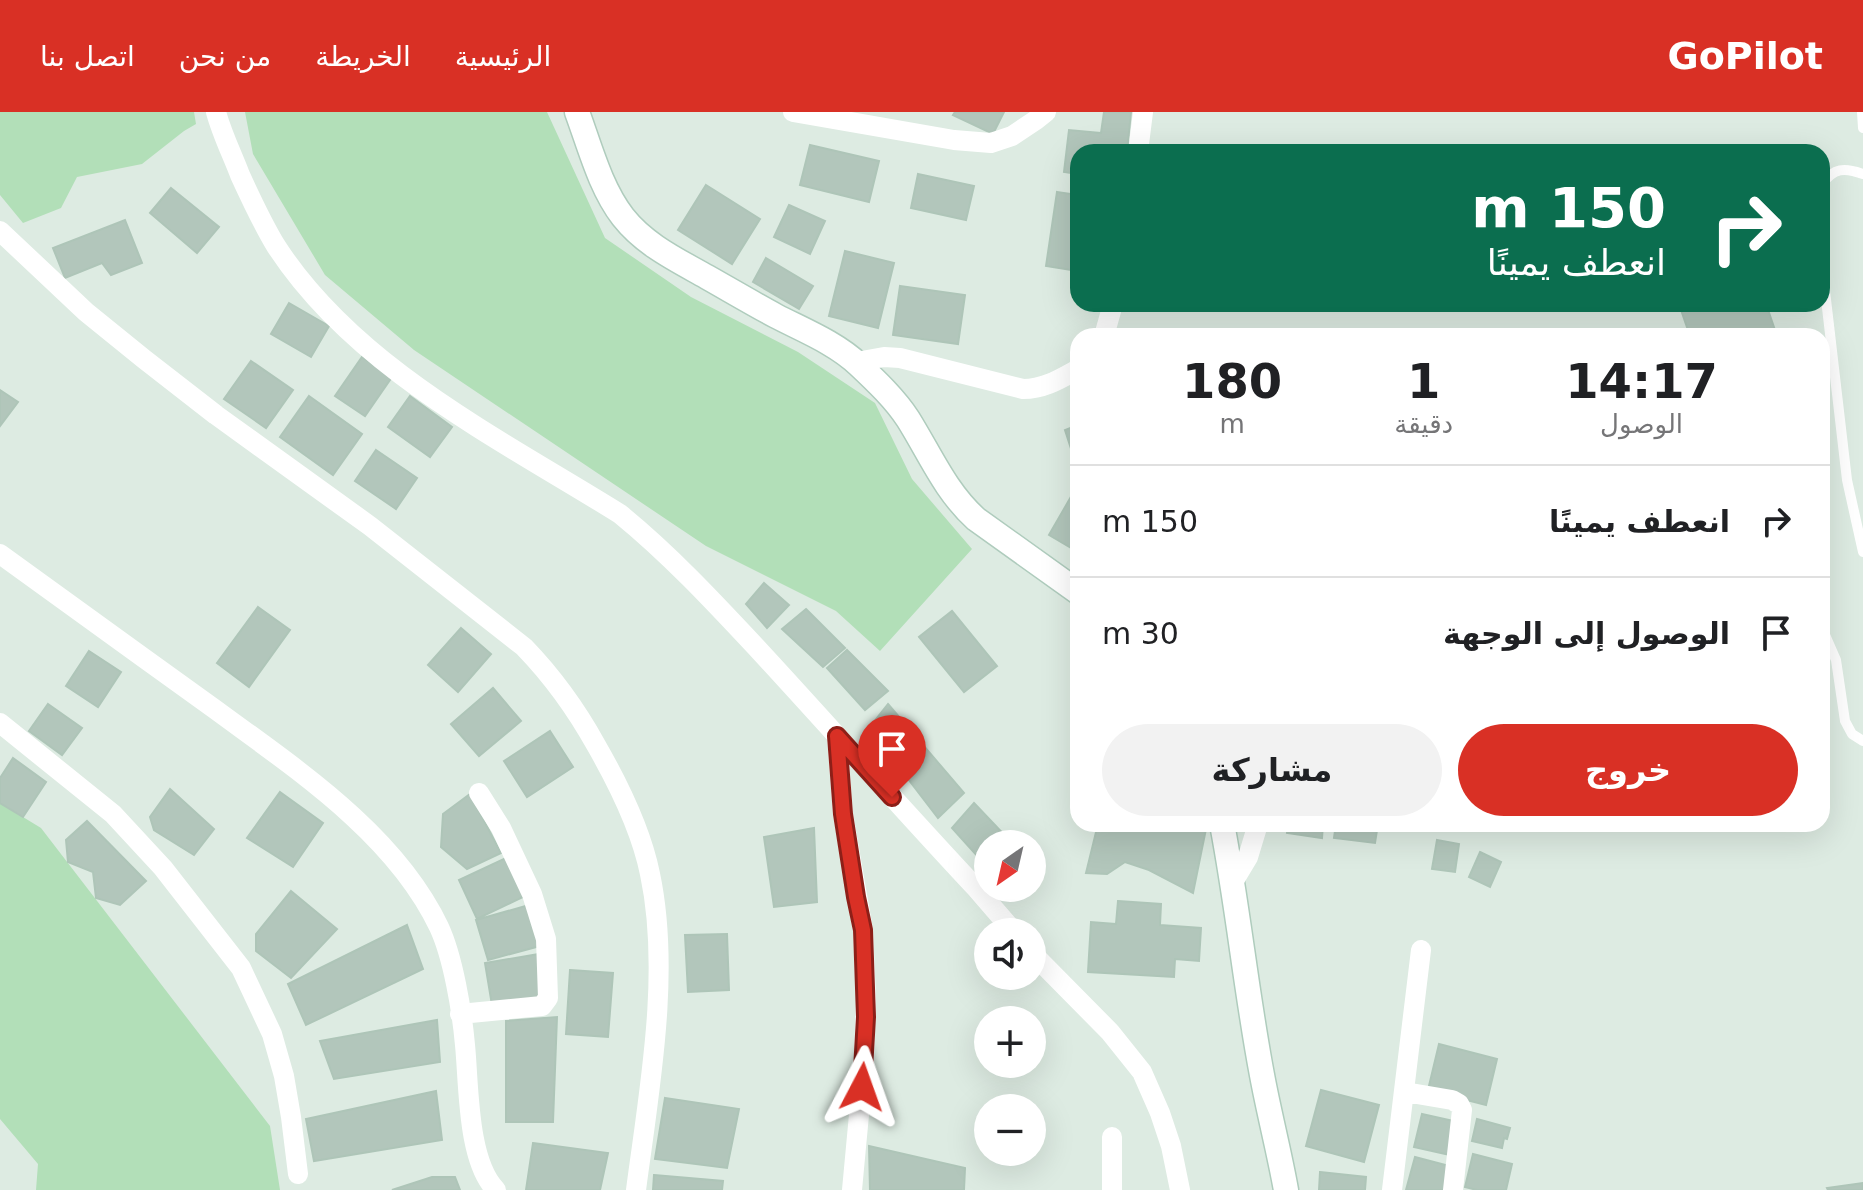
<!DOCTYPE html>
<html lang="ar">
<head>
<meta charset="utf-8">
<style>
  :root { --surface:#fff; --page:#f2f2f2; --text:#202124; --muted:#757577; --line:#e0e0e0; --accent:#d93025 }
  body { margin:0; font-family:"DejaVu Sans","Noto Sans Arabic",sans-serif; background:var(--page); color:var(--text); direction:rtl; height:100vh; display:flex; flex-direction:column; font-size:30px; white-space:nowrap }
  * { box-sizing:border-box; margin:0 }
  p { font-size:26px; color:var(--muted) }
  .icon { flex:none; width:44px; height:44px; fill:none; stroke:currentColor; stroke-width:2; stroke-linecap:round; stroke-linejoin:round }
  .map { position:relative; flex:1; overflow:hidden; direction:ltr }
  .drawer { position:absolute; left:1070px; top:216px; width:760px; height:504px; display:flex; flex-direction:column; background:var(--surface); border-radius:24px; box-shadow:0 8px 32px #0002; direction:rtl }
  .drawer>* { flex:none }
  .hud { position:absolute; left:1070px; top:32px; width:760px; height:168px; border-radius:24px; box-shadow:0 8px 32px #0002; direction:rtl; background:#0b6e4f; color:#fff; overflow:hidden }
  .needle { width:52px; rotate:214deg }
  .tools { position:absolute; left:974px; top:718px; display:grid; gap:16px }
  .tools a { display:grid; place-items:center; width:72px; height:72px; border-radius:50%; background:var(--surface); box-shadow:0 8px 32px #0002; font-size:40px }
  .pin { position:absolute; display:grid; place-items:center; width:68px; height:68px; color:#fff; margin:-82px -34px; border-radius:50% 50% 50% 0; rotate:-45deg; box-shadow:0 0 8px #0007 }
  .pin .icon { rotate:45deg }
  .me { position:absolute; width:88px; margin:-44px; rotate:4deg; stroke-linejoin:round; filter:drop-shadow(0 0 6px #0008) }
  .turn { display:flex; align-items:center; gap:28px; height:168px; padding:0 32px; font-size:36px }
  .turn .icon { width:104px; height:104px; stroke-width:2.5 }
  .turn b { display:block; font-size:56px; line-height:68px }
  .eta { display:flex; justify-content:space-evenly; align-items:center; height:136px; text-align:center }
  .eta b { font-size:48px; font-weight:700; line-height:56px }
  .primary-button { display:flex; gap:16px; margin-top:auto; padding:16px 32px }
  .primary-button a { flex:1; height:92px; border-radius:48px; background:var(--accent); color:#fff; font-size:32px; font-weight:700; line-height:92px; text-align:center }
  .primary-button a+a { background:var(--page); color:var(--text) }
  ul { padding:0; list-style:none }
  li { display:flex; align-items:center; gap:24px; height:112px; padding:0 32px; border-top:2px solid var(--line) }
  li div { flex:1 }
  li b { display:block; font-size:30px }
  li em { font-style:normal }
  header { display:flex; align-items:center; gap:48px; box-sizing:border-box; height:112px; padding:0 40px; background:var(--accent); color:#fff }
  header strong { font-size:38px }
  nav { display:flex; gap:44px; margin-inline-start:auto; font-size:28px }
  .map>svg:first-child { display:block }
  .green { fill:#b2dfb8 }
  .building { fill:#b2c6bb; stroke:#aec5b8; stroke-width:2 }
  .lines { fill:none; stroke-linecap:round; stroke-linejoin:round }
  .secondary-casing { stroke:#afccbd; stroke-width:27 }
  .lane { stroke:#fff; stroke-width:10 }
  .street { stroke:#fff; stroke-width:20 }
  .secondary { stroke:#fff; stroke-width:24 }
  .route-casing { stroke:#8d1f18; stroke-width:20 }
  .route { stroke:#d93025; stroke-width:14 }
</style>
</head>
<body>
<header>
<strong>GoPilot</strong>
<nav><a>الرئيسية</a><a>الخريطة</a><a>من نحن</a><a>اتصل بنا</a></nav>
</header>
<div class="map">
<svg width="1863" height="1078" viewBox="0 0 1863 1078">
  <rect width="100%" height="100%" fill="#ddebe2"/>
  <!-- green -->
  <path class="green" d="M 0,0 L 194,0 L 196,12 L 184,19 L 142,52 L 77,65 L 61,96 L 23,111 L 0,83 Z
    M 245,0 L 547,0 L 605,126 L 691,185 L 798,240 L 875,291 L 912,367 L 972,437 L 880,539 L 836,499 L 706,434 L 414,238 L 325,163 L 253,42 Z
    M 0,691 L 41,716 L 270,1014 L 280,1078 L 36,1078 L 38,1052 L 0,1007 Z"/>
  <!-- building -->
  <path class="building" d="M 955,0 L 1004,0 L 993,22 L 953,3 Z
    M 1104,0 L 1131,0 L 1127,40 L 1078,40 L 1078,62 L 1064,60 L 1069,18 L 1101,21 Z
    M 810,33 L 879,49 L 869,90 L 800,73 Z
    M 918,62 L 974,74 L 966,108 L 911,96 Z
    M 706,73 L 760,107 L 732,152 L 678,118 Z
    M 171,76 L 219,115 L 197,141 L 150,101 Z
    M 1057,80 L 1078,83 L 1078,159 L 1046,154 Z
    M 789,93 L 825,109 L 810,142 L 774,125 Z
    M 125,108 L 142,151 L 111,163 L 102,151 L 65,166 L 53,136 Z
    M 845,139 L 894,151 L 878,216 L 829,204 Z
    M 766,146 L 813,174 L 799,197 L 753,170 Z
    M 900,174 L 965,183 L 958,232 L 893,223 Z
    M 289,191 L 329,214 L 311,245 L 271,222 Z
    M 1679,192 L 1766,192 L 1777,224 L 1690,224 Z
    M 362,245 L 392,265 L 365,304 L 335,284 Z
    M 251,249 L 293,278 L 266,316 L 224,287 Z
    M 0,278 L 18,290 L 0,314 Z
    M 309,284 L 362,322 L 333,363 L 280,325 Z
    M 410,284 L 452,315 L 430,345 L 388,315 Z
    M 1078,313 L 1078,348 L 1075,349 L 1065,318 Z
    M 376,338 L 417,366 L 396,397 L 355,369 Z
    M 1072,383 L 1078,387 L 1078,440 L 1049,423 Z
    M 764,471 L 789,493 L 767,516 L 746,492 Z
    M 258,495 L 290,518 L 249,575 L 217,551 Z
    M 806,497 L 845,536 L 823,555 L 782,517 Z
    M 952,499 L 997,554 L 964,580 L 919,525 Z
    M 461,516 L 491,542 L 458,580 L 428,553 Z
    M 847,538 L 888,579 L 865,598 L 827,556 Z
    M 89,539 L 121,560 L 98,595 L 66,574 Z
    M 493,576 L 521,609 L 479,644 L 451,612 Z
    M 48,592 L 82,616 L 62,643 L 29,619 Z
    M 888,592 L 964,681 L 938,706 L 869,616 Z
    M 550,619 L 573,655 L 527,685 L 504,649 Z
    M 13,646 L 46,670 L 23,705 L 0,691 L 0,666 Z
    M 170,677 L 214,717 L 194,743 L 154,718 L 150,705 Z
    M 280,680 L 323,711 L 293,755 L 247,726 Z
    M 470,682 L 501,741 L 467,757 L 441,735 L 443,702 Z
    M 974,691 L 1013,732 L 988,732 L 988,756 L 952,716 Z
    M 87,709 L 146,769 L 120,793 L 96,786 L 93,760 L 68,750 L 66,728 Z
    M 1098,712 L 1207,712 L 1193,781 L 1149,758 L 1125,750 L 1107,762 L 1086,761 Z
    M 1288,712 L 1323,712 L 1322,726 L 1287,721 Z
    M 1336,712 L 1378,712 L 1375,731 L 1334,726 Z
    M 814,716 L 817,790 L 774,795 L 764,725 Z
    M 1437,728 L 1459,732 L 1455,760 L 1432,757 Z
    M 1480,740 L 1501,750 L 1490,775 L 1469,765 Z
    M 508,745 L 527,783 L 477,807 L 459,768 Z
    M 291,779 L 337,817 L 291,866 L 256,839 L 256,822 Z
    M 1118,789 L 1161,792 L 1160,813 L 1201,816 L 1199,849 L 1175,847 L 1174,865 L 1088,860 L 1091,810 L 1116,812 Z
    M 529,793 L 540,834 L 488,848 L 476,808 Z
    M 407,813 L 423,857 L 306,913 L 288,872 Z
    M 727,822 L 729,878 L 688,880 L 685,823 Z
    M 539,842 L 546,884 L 492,893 L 485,851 Z
    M 570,858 L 613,861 L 608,925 L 566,922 Z
    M 557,905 L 553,1010 L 506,1010 L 506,909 Z
    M 437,908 L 440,950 L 334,967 L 320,929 Z
    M 1439,932 L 1497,947 L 1486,993 L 1428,978 Z
    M 1321,978 L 1379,993 L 1364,1050 L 1306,1034 Z
    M 436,979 L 442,1028 L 314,1049 L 306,1007 Z
    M 665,986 L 739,997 L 727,1056 L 655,1047 Z
    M 1422,1002 L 1458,1010 L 1450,1043 L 1414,1035 Z
    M 1477,1007 L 1510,1016 L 1507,1027 L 1504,1026 L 1502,1036 L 1472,1029 Z
    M 533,1031 L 608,1041 L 600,1078 L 526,1078 Z
    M 869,1034 L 965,1056 L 964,1078 L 870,1078 Z
    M 1473,1042 L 1512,1052 L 1506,1078 L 1477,1078 L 1465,1075 Z
    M 1415,1045 L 1453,1055 L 1447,1078 L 1406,1078 Z
    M 1320,1060 L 1366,1065 L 1365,1078 L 1319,1078 Z
    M 654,1063 L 723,1069 L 722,1078 L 653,1078 Z
    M 432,1065 L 455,1065 L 460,1078 L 392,1078 Z
    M 1863,1071 L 1863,1078 L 1828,1078 L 1827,1076 Z"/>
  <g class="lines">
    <!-- secondary casing -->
    <g class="secondary-casing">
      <path id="secondary" d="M 577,0 C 590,35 600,75 623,105 C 645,133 677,148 707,165 C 730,178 752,191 776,204 C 803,218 836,231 859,253 C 876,269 895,287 908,307 C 930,342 945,379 976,407 L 1078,480
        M 1222,712 C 1238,795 1246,879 1262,963 C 1269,1001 1279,1039 1286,1078"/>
    </g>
    <!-- lane -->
    <path class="lane" d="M 1862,0 L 1863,16
      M 1822,72 C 1834,56 1844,55 1863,62
      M 1822,153 L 1847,368 L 1863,440
      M 1822,516 L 1836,548 L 1845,609 L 1852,622 L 1863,629"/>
    <!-- street -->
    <path class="street" d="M 216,0 C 222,22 232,42 240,63 C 251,87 262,111 276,134 C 355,256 500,327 620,402 C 669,442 712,488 755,534 C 829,614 901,696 976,776 L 1014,820
      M 793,0 L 954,28 L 991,31 L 1012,24 L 1036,8 L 1046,0
      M 1138,40 L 1143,0
      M 0,119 L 86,200 L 144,247 L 216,303 L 370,414 L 524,535 C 553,565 576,597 596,633 C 619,673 641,717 650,762 C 671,861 649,979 636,1078
      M 1104,224 L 1113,192
      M 856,250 L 884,245 L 900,246 L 1023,277 C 1044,277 1060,267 1078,257
      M 0,442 C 71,494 144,546 216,598 C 296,657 395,722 439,815 C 453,845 462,899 465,933 C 469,972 467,1049 496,1078
      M 0,611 L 113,702 L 163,756 L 241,856 L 272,922 L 284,964 L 291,1005 L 298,1062
      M 837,624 L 843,702 L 863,818 L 866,887 L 864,949 L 852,1078
      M 1233,770 L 1248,745 L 1258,712
      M 1032,841 L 1110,920 L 1142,960 L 1160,1001 L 1171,1034 L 1180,1078
      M 460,902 L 542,894 L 548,886 L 546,827 L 532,782 L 501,716 L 479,681
      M 1405,980 L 1452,988 L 1459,992 L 1462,998 L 1453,1078
      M 1112,1025 L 1112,1078
      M 1392,1078 L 1421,838"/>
    <!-- secondary -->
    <use href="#secondary" class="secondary"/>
  </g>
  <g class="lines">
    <!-- route casing -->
    <g class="route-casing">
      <path id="route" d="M 862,975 L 866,905 L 863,818 L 856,785 L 843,702 L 837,624 L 892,685"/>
    </g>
    <!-- route -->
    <use href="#route" class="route"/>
  </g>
</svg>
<div class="tools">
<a><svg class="needle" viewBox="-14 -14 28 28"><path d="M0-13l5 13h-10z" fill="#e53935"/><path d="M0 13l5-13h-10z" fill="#757577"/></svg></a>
<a><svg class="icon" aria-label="sound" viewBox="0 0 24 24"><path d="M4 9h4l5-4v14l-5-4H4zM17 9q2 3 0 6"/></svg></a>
<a>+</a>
<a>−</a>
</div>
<div class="pin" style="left:892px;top:685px;background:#d93025"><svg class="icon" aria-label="arrive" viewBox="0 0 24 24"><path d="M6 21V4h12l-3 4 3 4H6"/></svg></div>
<svg class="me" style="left:862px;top:975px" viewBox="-20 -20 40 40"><path d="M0-17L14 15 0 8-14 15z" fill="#d93025" stroke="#fff" stroke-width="4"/></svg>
<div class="hud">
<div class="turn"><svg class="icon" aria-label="right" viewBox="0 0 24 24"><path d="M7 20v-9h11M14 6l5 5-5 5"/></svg><div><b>150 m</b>انعطف يمينًا</div></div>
</div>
<section class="drawer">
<div class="eta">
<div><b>14:17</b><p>الوصول</p></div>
<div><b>1</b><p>دقيقة</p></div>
<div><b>180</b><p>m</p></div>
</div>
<ul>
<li><svg class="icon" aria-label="right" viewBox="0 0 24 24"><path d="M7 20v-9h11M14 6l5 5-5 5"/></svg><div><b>انعطف يمينًا</b></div><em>150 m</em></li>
<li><svg class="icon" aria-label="arrive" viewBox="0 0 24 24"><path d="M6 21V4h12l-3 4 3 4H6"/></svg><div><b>الوصول إلى الوجهة</b></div><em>30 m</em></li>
</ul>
<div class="primary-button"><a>خروج</a><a>مشاركة</a></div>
</section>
</div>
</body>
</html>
